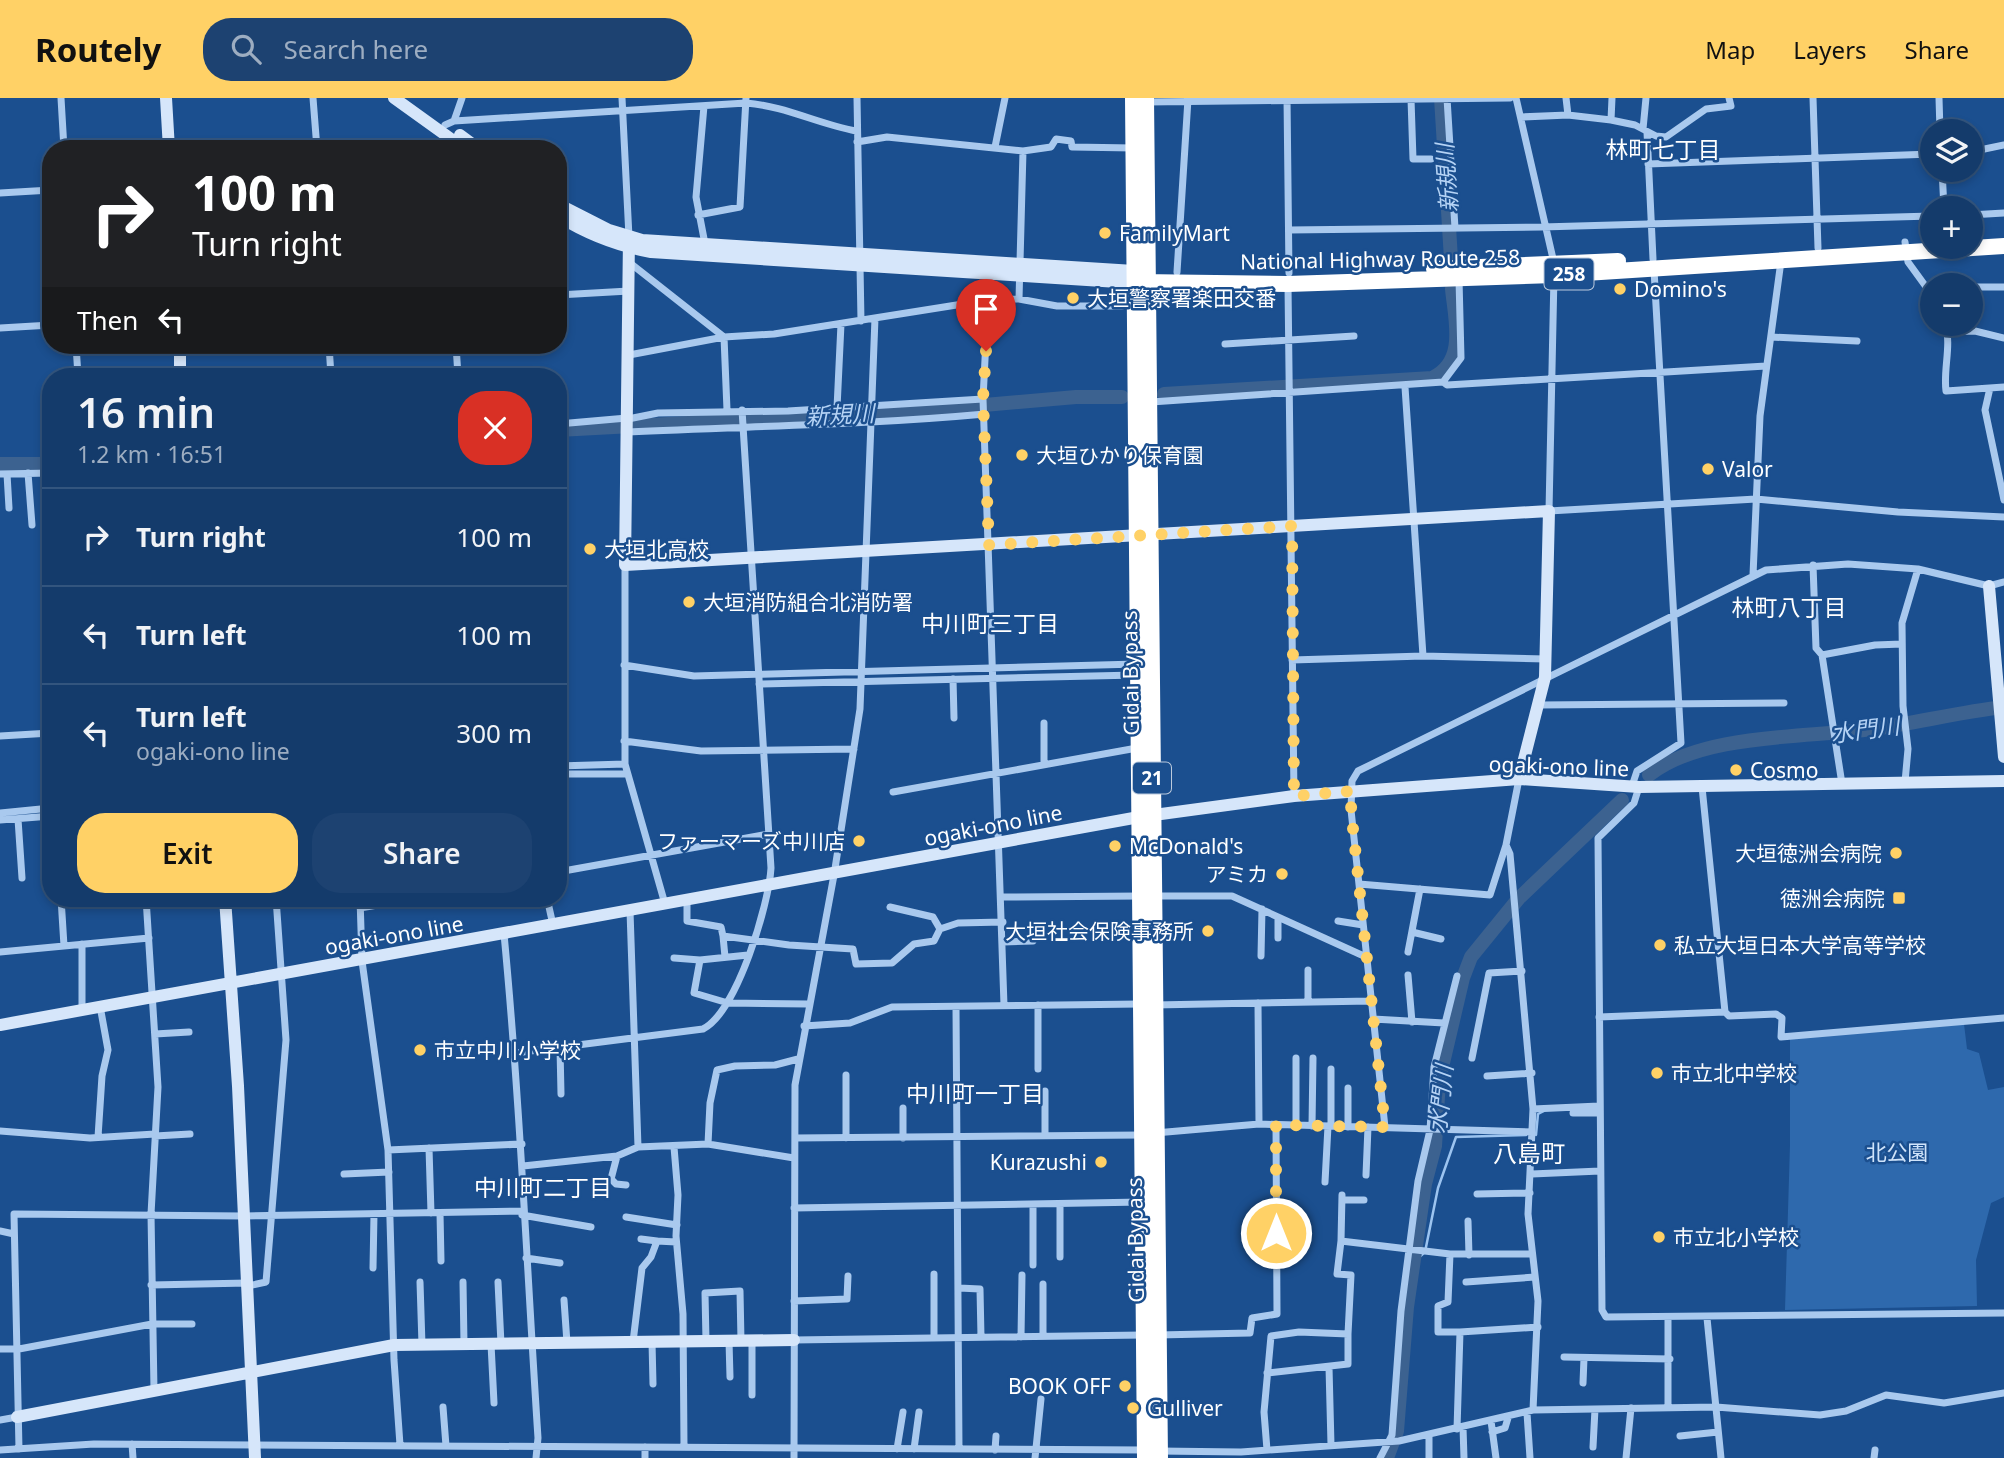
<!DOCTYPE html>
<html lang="en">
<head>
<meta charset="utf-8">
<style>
  :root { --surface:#143b6b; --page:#1d4271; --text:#f1f3f6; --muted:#9dadc1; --line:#33557e; --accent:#ffd166 }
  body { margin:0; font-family:"Noto Sans","Noto Sans JP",sans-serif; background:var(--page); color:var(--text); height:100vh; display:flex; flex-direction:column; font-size:26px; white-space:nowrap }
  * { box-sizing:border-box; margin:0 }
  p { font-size:23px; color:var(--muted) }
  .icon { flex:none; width:38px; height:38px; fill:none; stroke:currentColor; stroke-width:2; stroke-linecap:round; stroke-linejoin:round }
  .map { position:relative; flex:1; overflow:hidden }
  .drawer { position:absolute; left:42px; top:270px; width:525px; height:539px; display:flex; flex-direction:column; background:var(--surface); border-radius:28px; box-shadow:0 4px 10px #0003,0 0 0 2px var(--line) }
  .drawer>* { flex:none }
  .banner { position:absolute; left:42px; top:42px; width:525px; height:214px; border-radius:28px; box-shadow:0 4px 10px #0003,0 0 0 2px var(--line); background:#202124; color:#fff; overflow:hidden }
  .fabs { position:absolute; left:1920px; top:21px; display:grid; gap:14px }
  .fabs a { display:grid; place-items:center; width:63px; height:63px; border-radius:50%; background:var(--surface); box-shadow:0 4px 10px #0003,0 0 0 2px var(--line); font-size:35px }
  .pin { position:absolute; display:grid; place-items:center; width:60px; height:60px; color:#fff; margin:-72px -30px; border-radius:50% 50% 50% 0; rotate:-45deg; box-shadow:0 0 7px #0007 }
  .pin .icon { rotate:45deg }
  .me { position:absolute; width:77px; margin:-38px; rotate:0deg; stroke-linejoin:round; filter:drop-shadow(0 0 5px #0008) }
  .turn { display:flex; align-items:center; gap:24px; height:147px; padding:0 35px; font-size:32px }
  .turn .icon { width:91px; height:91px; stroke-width:2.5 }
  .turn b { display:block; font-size:49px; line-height:60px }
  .then { display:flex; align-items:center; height:66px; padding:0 35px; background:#0003; gap:14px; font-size:26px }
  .round { display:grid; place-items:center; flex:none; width:74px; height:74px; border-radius:28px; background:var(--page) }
  .headline { display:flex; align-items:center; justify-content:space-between; height:119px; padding:0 35px }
  h1 { font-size:42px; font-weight:600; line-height:52px }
  .primary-button { display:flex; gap:14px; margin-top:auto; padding:14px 35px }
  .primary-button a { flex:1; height:80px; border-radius:28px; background:var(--accent); color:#111; font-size:28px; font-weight:600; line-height:80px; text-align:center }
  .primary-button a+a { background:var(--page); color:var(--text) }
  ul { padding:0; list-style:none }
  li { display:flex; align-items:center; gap:21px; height:98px; padding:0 35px; border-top:2px solid var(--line) }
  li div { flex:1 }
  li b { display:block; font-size:26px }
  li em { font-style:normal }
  header { display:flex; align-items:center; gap:42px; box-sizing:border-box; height:98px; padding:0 35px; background:var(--accent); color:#111 }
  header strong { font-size:33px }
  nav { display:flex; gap:38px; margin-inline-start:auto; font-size:24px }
  .search { width:490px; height:63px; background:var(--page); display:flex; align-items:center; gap:18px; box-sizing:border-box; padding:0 24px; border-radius:28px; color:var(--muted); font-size:26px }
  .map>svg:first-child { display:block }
  .green { fill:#2e69ad }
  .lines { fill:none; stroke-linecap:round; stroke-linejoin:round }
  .stream { stroke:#9cc4f0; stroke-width:2.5 }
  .river { stroke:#3c6290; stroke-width:14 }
  .street { stroke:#a9c9ee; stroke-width:7 }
  .secondary { stroke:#d6e6fa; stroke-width:12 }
  .highway { stroke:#fff; stroke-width:16 }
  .route { stroke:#ffd166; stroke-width:12; stroke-dasharray:0 21.6 }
  .poi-dot { fill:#ffd166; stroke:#1b4f8f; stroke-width:2.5 }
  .labels { text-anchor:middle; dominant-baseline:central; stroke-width:5; stroke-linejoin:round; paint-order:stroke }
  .shield { fill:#1b4f8f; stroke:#bbcadd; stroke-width:2 }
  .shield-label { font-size:19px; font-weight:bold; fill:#fff }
  .poi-label { font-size:21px; fill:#fff; stroke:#1b4f8f; text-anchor:start }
  .street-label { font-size:21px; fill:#fff; stroke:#1b4f8f }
  .park-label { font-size:21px; fill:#cfe3fa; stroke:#1b4f8f }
  .neighbourhood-label { font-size:23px; fill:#fff; stroke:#1b4f8f }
  .water-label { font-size:23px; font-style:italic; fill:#b5d3f5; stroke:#1b4f8f }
  .quarter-label { font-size:24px; fill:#fff; stroke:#1b4f8f }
</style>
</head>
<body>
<header>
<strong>Routely</strong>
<div class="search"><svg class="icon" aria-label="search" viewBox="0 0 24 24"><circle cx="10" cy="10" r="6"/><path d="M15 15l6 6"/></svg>Search here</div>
<nav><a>Map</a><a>Layers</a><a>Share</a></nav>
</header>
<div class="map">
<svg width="2004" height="1360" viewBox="0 0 2004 1360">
  <rect width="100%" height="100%" fill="#1b4f8f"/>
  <!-- green -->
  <path class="green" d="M 411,268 L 412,278 L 349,278 L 349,272 Z
    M 1964,926 L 1967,951 L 1979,955 L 1988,992 L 2004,989 L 2004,1099 L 1991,1105 L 1976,1162 L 1977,1208 L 1785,1212 L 1790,1047 L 1790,941 Z"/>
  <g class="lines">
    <!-- stream -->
    <path class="stream" d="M 1536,1037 L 1538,1016 L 1544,1013
      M 1416,1162 L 1425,1154 L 1438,1090 L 1456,1039 L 1526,1037"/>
    <!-- river -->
    <path class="river" d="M 1441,0 L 1451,161
      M 1164,296 L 1432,280 C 1467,264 1455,222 1452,191
      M 558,332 L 928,312 L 1076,299 L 1122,299
      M 0,366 L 51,366
      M 1649,677 C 1702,635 1805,640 1872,631 C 1916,625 1960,614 2004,609
      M 1387,1360 L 1397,1333 L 1407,1209 L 1425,1086 L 1435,1048 L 1439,982 L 1463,880 L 1471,859 L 1519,800 L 1622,702"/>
    <!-- street -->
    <path class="street" d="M 61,0 L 64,51
      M 313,0 L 317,51
      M 622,0 L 629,139
      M 857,0 L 861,223
      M 1287,0 L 1289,175
      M 1447,0 L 1455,130
      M 1516,0 L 1554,165
      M 1566,0 L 1568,17
      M 1813,0 L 1818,150
      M 1939,0 L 1940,33
      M 1411,1 L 1413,61 L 1431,61
      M 1147,4 L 1510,0
      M 704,8 L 696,99 L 705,146
      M 1521,19 L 1568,17 L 1611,22 L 1635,27 L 1656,38 L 1666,39 L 1706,11 L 1731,8 L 1729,0
      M 1611,22 L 1612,0
      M 454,23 L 746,5 C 785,8 818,26 856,33
      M 445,27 L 454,23 L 462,0
      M 1643,31 L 1646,0
      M 1647,34 L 1653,161
      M 857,44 L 887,39 L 1023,53 L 1051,49 L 1056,41 L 1071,43 L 1072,49 L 1133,50
      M 995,49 L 1005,0
      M 1970,54 L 2004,47
      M 1648,66 L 1932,56
      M 1942,72 L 1944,110
      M 0,95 L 51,92
      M 698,117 L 740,109 L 746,0
      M 1970,117 L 2004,115
      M 1289,132 L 1542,129 L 1932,118
      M 1905,144 L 1908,164 L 1932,197
      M 630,165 L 724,239 L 727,312
      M 1177,174 L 1188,1
      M 1554,177 L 1549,413 L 1756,401 L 1898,414 L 2004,419
      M 1288,187 L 1294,698
      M 1970,189 L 2004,189
      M 558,197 L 629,193
      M 1019,201 L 1023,53
      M 988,202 L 983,301 L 1004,907
      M 1945,226 C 1952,247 1943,271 1946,293 L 2004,289
      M 0,230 L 51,227
      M 1947,234 L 1975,233 L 2004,240
      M 1771,239 L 1857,243
      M 1225,246 L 1354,238
      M 76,247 L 78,278
      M 329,247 L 331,278
      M 456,247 L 458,278
      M 629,257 L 724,239 L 774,236 L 988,202 L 1019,201 L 1057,208 L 1122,208
      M 1443,284 L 1447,287 L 1766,268
      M 1405,289 L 1423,558
      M 1990,290 L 1985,312 L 2004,402
      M 1151,304 L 1443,284 L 1461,260 L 1459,181
      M 837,310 L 841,226
      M 628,321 L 658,315 L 788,313 L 983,301
      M 558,326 L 627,320
      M 628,334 C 748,328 866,327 985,316
      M 28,375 L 32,427
      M 47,375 L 49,412
      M 0,376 L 51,375
      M 7,376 L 9,410
      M 625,467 L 625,666 L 665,806
      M 1813,467 L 1816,550 L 1822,557 L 1842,686
      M 1753,477 L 1760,318 L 1781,163
      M 1822,557 L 1875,547 L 1902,546
      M 1292,562 L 1423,558 L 1546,561
      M 624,567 L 694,578 L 1137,566
      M 953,581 L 954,620
      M 759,586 L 1136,577
      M 1539,607 L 1784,605
      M 0,638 L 51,635
      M 624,643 L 701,653 L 854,651
      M 1044,666 L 1044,625
      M 558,668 L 625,666
      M 558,676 L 627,676
      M 1519,681 L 1506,747 L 1510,756 L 1533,1011 L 1528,1116 L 1538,1203 L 1533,1312
      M 1905,684 L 1908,651 L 1903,608 L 1902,525 L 1918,471
      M 1632,688 L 1637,673 L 1681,645 L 1654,172
      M 1639,689 L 1634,705 L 1598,740 L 1602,1212 L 1606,1219 L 2004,1215
      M 1702,689 L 1725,914
      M 893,694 L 1137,650
      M 0,715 L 51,710
      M 18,721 L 22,780
      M 0,722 L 51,718
      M 558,774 L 769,736
      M 1359,786 L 1490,797 L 1506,747
      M 1153,798 L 1232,798 L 1366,859
      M 1002,799 L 1140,798
      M 61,800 L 64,848
      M 146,800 L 158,989 L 151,1116 L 154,1292
      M 360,800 L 362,863 L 388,1052 L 394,1262 L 400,1347
      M 547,800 L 553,827
      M 687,803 L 687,823 L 721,829 L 723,838 L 789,847 L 853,851 L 856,866 L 892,865 L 914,846 L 934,843 L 940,831 L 958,825 L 1003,824
      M 890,809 L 933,819 L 940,831
      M 360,810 L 418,800
      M 630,813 L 638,1049
      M 1278,819 L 1278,840
      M 1338,823 L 1363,827
      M 1412,834 L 1441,841
      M 504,836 C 520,1004 527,1172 538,1340 L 536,1360
      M 723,838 L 725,859
      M 1003,844 L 1033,843
      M 82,846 L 82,912
      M 0,854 L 149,840
      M 1408,854 L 1420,791
      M 748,857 L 700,862 L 694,895 L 728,905 L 808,906
      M 1261,858 L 1262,811
      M 674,860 L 700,862
      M 1308,872 L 1308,904
      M 1408,877 L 1412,924
      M 1258,905 L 1259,1026
      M 1154,907 L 1371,903
      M 956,909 L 959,1351
      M 1599,919 L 1725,914 L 1729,918 L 1776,916 L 1782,920 L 1781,939 L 2004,920
      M 1373,921 L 1444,925
      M 804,928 L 850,925 L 892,909 L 1141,906
      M 155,936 L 189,934
      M 560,950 L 561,996
      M 515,955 L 703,931 C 737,914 769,806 771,770 L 742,312
      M 1296,960 L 1296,1027
      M 1472,960 L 1489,875 L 1522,873
      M 1038,971 L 1038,907
      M 1331,971 L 1331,1028
      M 846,977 L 846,1040
      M 1487,978 L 1532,975
      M 1348,990 L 1348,1029
      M 903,1010 L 903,1040
      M 1533,1011 L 1599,1008
      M 1573,1015 L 1599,1015
      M 1312,1028 L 1313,960
      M 1385,1029 L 1351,712 L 1352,683 L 1358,673 L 1766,472 L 1848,466 L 1918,471 L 1989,488 L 2004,484
      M 0,1033 L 90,1040 L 155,1036
      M 1155,1035 L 1259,1026 L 1532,1034
      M 155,1038 L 190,1036
      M 1045,1038 L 1045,993
      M 98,1039 L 102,978 L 108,952 L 100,908
      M 795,1040 L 1142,1037
      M 708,1046 L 710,1005 L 717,972 L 735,968 L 775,967 L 798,961
      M 674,1049 L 678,1097 L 676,1138 L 683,1216 L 684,1349
      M 429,1050 L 431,1115
      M 388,1052 L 522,1046
      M 617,1058 L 611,1081 L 616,1086 L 626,1087
      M 523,1068 L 617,1058 L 638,1049 L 708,1046 L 794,1060
      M 344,1076 L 389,1074
      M 1532,1076 L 1600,1073
      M 1366,1077 L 1368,1029
      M 1325,1084 L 1328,1028
      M 1477,1096 L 1530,1095
      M 1342,1102 L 1364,1102
      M 1060,1106 L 1060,1159
      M 794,1110 L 1142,1104
      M 440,1115 L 441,1163
      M 522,1117 L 591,1129
      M 626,1119 L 677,1127
      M 1468,1123 L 1469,1157
      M 0,1133 L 14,1136
      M 641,1141 L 657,1143
      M 1341,1143 L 1342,1097
      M 1450,1156 L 1448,1204 L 1438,1208 L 1438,1234 L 1460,1234
      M 526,1160 L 560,1165
      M 1033,1167 L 1033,1106
      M 373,1170 L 374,1116
      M 934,1176 L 934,1240
      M 420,1184 L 422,1247
      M 463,1184 L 464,1246
      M 498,1184 L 501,1246
      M 1466,1184 L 1535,1179
      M 1043,1186 L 1043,1238
      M 151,1187 L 248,1185
      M 248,1188 L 266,1184 L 286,942 L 276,800
      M 959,1190 L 980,1191 L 981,1239
      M 564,1202 L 567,1245
      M 794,1203 L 847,1201 L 848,1178
      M 1668,1220 L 1668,1310
      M 1707,1220 L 1721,1360
      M 1158,1237 L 1250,1235 L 1252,1220 L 1277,1216 L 1276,1027
      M 1021,1239 L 1022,1177
      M 794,1242 L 1143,1237
      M 706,1243 L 705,1195 L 740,1193 L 741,1243
      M 729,1243 L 730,1279
      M 633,1244 L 642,1170 L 651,1159 L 657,1143 L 676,1144
      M 652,1244 L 653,1286
      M 491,1246 L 494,1305
      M 0,1251 L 19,1251 L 152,1226 L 192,1226
      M 1564,1259 L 1670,1261
      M 1329,1269 L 1331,1347
      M 1267,1275 L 1348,1266 L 1348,1236
      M 1583,1285 L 1584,1260
      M 752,1297 L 752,1243
      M 443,1309 L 446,1348
      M 1527,1315 L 1530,1360
      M 0,1322 L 17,1319
      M 1491,1323 L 1496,1360
      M 1463,1329 L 1464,1360
      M 1457,1331 L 1460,1234 L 1538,1229
      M 1492,1334 L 1505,1330 L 1508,1320
      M 1429,1337 L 1429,1360
      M 1680,1338 L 1718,1334
      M 132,1346 L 133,1360
      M 645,1349 L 645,1360
      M 1593,1349 L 1595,1311
      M 19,1351 L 14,1116 L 244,1118 L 522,1113
      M 897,1351 L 903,1314
      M 914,1351 L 919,1314
      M 0,1352 L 94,1346 L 1144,1352
      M 995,1352 L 996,1338
      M 1267,1352 L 1264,1314 L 1271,1238 L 1299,1234 L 1348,1236 L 1351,1177 L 1337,1176 L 1341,1143 L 1450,1156 L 1532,1156
      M 1159,1353 L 1241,1354 L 1399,1343 L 1533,1312 L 1716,1309 L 1820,1317 L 1846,1313 L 1886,1297 L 1944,1305 L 2004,1295
      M 794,1360 L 795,987 L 834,777 L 860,611 L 875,220
      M 1035,1360 L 1041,1301
      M 1380,1360 L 1392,1337 L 1401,1213 L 1418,1083 L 1430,1032 L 1434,969 L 1457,878
      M 1626,1360 L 1631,1310
      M 1874,1360 L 1875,1352"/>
    <!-- secondary -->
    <path class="secondary" d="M 166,0 L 169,51
      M 394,0 L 465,51
      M 460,37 L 479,51
      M 558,106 L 609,132 L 642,142 L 1134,173
      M 558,118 C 587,136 617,148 651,154 L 1134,185
      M 629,139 L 625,467 L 1549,413 L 1545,579 L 1519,681
      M 180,278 L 180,247
      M 1989,488 L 2004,659
      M 225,800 L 238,988 L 255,1360
      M 0,927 L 1139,719 L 1294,698 L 1519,681 L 1639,689 L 2004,683
      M 17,1319 L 394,1247 L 794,1242"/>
    <!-- highway -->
    <path class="highway" d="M 1133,0 L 1145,1360
      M 1146,0 L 1160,1360
      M 1434,171 L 1618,163
      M 1140,184 L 1288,186 L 1554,177 L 2004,148"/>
  </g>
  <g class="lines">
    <!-- route -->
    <path class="route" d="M 986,253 L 983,301 L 989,447 L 1292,428 L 1294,698 L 1352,693 L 1351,712 L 1385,1029 L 1276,1027 L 1276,1135"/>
  </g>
  <!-- markers -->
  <g class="poi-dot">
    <circle cx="1105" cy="135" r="7"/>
    <circle cx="1620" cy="191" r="7"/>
    <circle cx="1073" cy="200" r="7"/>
    <circle cx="1022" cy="357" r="7"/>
    <circle cx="1708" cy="371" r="7"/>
    <circle cx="590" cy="451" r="7"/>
    <circle cx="689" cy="504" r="7"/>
    <circle cx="1736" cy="672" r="7"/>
    <circle cx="859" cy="743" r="7"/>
    <circle cx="1115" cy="748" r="7"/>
    <circle cx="1896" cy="755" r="7"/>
    <circle cx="1282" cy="776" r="7"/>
    <rect x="1892" y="793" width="14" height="14" rx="3.5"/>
    <circle cx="1208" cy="833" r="7"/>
    <circle cx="1660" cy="847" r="7"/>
    <circle cx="420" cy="952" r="7"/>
    <circle cx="1657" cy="975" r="7"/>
    <circle cx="1101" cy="1064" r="7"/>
    <circle cx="1659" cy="1139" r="7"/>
    <circle cx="1125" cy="1288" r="7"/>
    <circle cx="1133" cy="1310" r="7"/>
  </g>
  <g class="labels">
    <!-- shield labels -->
    <g class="shield">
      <rect x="1544.5" y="160.5" width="49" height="31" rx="5"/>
      <rect x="1133" y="664.5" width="38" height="31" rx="5"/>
    </g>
    <g class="shield-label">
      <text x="1569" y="176">258</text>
      <text x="1152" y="680">21</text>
    </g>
    <!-- poi labels -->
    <g class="poi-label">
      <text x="1119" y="135">FamilyMart</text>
      <text x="1634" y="191">Domino's</text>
      <text x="1087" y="200">大垣警察署楽田交番</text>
      <text x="1036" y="357">大垣ひかり保育園</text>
      <text x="1722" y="371">Valor</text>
      <text x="604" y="451">大垣北高校</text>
      <text x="703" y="504">大垣消防組合北消防署</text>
      <text x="1750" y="672">Cosmo</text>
      <text x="845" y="743" text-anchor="end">ファーマーズ中川店</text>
      <text x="1129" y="748">McDonald's</text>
      <text x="1882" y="755" text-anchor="end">大垣徳洲会病院</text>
      <text x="1268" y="776" text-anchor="end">アミカ</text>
      <text x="1885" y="800" text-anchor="end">徳洲会病院</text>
      <text x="1194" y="833" text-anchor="end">大垣社会保険事務所</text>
      <text x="1674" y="847">私立大垣日本大学高等学校</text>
      <text x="434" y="952">市立中川小学校</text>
      <text x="1671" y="975">市立北中学校</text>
      <text x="1087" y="1064" text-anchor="end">Kurazushi</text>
      <text x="1673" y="1139">市立北小学校</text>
      <text x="1111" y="1288" text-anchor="end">BOOK OFF</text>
      <text x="1147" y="1310">Gulliver</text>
    </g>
    <!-- street labels -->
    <g class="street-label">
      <text transform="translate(1380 161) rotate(-1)">National Highway Route 258</text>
      <text transform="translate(1130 575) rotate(-91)">Gidai Bypass</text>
      <text transform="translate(1559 668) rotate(2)">ogaki-ono line</text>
      <text transform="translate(993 727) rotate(-11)">ogaki-ono line</text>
      <text transform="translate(394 837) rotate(-10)">ogaki-ono line</text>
      <text transform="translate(1135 1142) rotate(-91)">Gidai Bypass</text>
    </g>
    <!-- park labels -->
    <g class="park-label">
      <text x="1897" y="1054">北公園</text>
    </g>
    <!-- neighbourhood labels -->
    <g class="neighbourhood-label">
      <text x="1663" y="51">林町七丁目</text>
      <text x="1789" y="509">林町八丁目</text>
      <text x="990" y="525">中川町三丁目</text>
      <text x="975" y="995">中川町一丁目</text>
      <text x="543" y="1089">中川町二丁目</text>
    </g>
    <!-- water labels -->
    <g class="water-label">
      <text transform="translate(1446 80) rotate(-94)">新規川</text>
      <text transform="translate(840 316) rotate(-3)">新規川</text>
      <text transform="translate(1865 631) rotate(-7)">水門川</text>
      <text transform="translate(1440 1001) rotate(-84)">水門川</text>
    </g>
    <!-- quarter labels -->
    <g class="quarter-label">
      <text x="1529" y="1054">八島町</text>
    </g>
  </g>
</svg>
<div class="fabs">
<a><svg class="icon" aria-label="layers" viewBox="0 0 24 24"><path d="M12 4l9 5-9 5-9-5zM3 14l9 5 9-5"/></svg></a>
<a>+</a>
<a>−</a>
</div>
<div class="pin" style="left:986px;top:253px;background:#d93025"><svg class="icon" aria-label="arrive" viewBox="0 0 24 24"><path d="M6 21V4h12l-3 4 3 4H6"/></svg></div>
<svg class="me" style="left:1276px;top:1135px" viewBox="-20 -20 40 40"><circle r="17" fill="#ffd166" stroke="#fff" stroke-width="3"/><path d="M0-11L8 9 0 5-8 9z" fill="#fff"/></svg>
<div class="banner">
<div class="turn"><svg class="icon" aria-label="right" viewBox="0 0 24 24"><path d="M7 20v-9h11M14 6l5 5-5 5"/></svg><div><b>100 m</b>Turn right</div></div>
<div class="then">Then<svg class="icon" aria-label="left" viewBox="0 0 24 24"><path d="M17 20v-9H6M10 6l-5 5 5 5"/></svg></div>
</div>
<section class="drawer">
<div class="headline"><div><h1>16 min</h1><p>1.2 km · 16:51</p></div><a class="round" style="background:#d93025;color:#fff"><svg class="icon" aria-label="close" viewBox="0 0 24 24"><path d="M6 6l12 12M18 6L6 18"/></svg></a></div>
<ul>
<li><svg class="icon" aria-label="right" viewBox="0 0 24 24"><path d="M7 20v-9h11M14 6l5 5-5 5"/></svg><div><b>Turn right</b></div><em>100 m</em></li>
<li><svg class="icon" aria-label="left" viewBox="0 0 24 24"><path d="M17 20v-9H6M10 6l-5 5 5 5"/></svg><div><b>Turn left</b></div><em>100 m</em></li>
<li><svg class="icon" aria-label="left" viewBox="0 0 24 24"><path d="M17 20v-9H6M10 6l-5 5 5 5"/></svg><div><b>Turn left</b><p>ogaki-ono line</p></div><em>300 m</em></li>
</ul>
<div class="primary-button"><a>Exit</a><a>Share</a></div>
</section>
</div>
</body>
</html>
